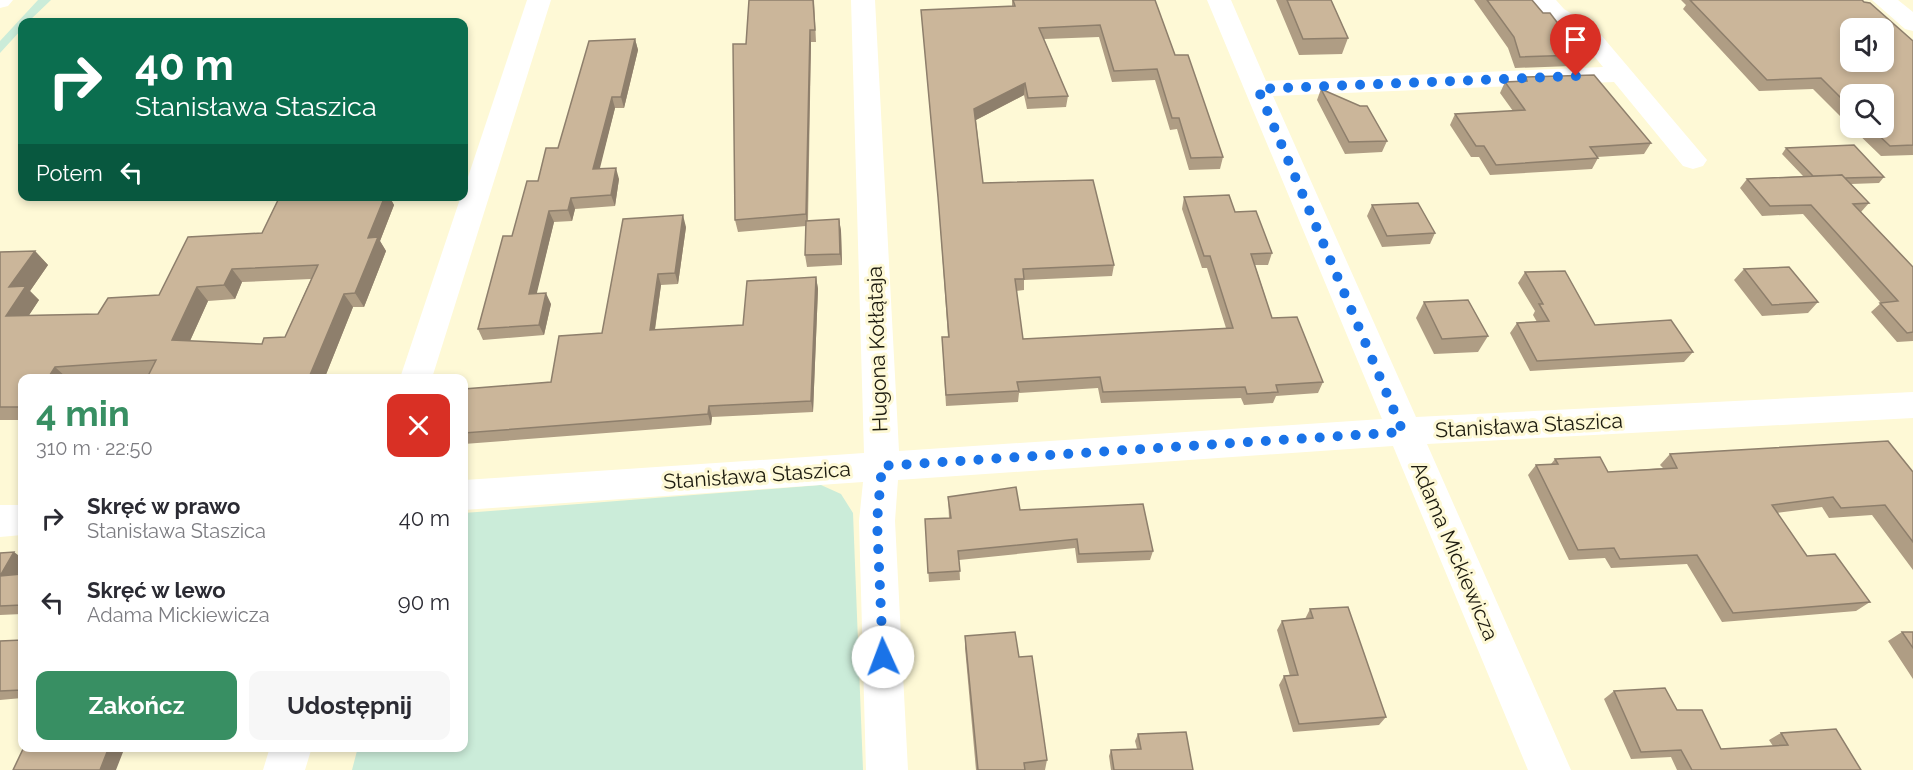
<!DOCTYPE html>
<html lang="pl">
<head>
<meta charset="utf-8">
<style>
  :root { --surface:#fff; --page:#f7f7f7; --text:#2b2b33; --muted:#7c7c81; --accent:#388f63 }
  body { margin:0; font-family:Raleway,sans-serif; background:var(--page); color:var(--text); height:100vh; display:flex; flex-direction:column; font-size:22px; white-space:nowrap }
  * { box-sizing:border-box; margin:0 }
  p { font-size:20px; color:var(--muted) }
  .icon { flex:none; width:33px; height:33px; fill:none; stroke:currentColor; stroke-width:2; stroke-linecap:round; stroke-linejoin:round }
  .map { position:relative; flex:1; overflow:hidden }
  .drawer { position:absolute; left:18px; top:374px; width:450px; height:378px; display:flex; flex-direction:column; background:var(--surface); border-radius:12px; box-shadow:0 3px 9px #0003 }
  .drawer>* { flex:none }
  .top-card { position:absolute; left:18px; top:18px; width:450px; height:183px; border-radius:12px; box-shadow:0 3px 9px #0003; background:#0b6e4f; color:#fff; overflow:hidden }
  .tools { position:absolute; left:1840px; top:18px; display:grid; gap:12px }
  .tools a { display:grid; place-items:center; width:54px; height:54px; border-radius:12px; background:var(--surface); box-shadow:0 3px 9px #0003; font-size:30px }
  .pin { position:absolute; display:grid; place-items:center; width:51px; height:51px; color:#fff; margin:-62px -26px; border-radius:50% 50% 50% 0; rotate:-45deg; box-shadow:0 0 6px #0007 }
  .pin .icon { rotate:45deg }
  .me { position:absolute; width:66px; margin:-33px; rotate:358deg; stroke-linejoin:round; filter:drop-shadow(0 0 4px #0008) }
  .turn { display:flex; align-items:center; gap:21px; height:126px; padding:0 18px; font-size:27px }
  .turn .icon { width:78px; height:78px; stroke-width:2.5 }
  .turn b { display:block; font-size:42px; line-height:51px }
  .then { display:flex; align-items:center; height:57px; padding:0 18px; background:#0003; gap:12px; font-size:22px }
  .round { display:grid; place-items:center; flex:none; width:63px; height:63px; border-radius:12px; background:var(--page) }
  .head { display:flex; align-items:center; justify-content:space-between; height:102px; padding:0 18px }
  h1 { font-size:36px; font-weight:700; line-height:45px; color:var(--accent) }
  .action { display:flex; gap:12px; margin-top:auto; padding:12px 18px }
  .action a { flex:1; height:69px; border-radius:12px; background:var(--accent); color:#fff; font-size:24px; font-weight:700; line-height:69px; text-align:center }
  .action a+a { background:var(--page); color:var(--text) }
  ul { padding:0; list-style:none }
  li { display:flex; align-items:center; gap:18px; height:84px; padding:0 18px }
  li div { flex:1 }
  li b { display:block; font-size:22px }
  li em { font-style:normal }
  .map>svg:first-child { display:block }
  .green { fill:#cbecd9 }
  .lines { fill:none; stroke-linecap:round; stroke-linejoin:round }
  .minor { fill:#fff; fill-rule:evenodd }
  .wall { fill:#af9d84; fill-rule:evenodd }
  .shaded-wall { fill:#8e7f6c }
  .building { fill:#cbb69a; stroke:#8e7f6c; stroke-width:1.5; fill-rule:evenodd }
  .route { stroke:#1a73e8; stroke-width:10; stroke-dasharray:0 18 }
  .labels { text-anchor:middle; dominant-baseline:central; stroke-width:6; stroke-linejoin:round; paint-order:stroke }
  .street-label { font-size:21px; fill:#1e1c10; stroke:#fef9d6 }
</style>
</head>
<body>
<div class="map">
<svg width="1913" height="770" viewBox="0 0 1913 770">
  <rect width="100%" height="100%" fill="#fef9d6"/>
  <!-- green -->
  <path class="green" d="M 38,0 L 51,0 L 28,22 L 22,22 L 22,29 L 0,53 L 0,41 Z
    M 821,485 L 841,494 L 853,513 L 863,770 L 352,770 L 358,747 L 464,747 L 464,513 Z"/>
  <g class="lines">
    <!-- minor -->
    <path class="minor" d="M 0,0 L 13,0 L 8,6 L 0,8 Z
      M 527,0 L 551,0 L 432,378 L 400,378 L 461,196 L 464,196 L 464,189 Z
      M 851,0 L 875,0 L 899,451 L 1382,419 L 1207,0 L 1231,0 L 1266,81 L 1603,67 L 1580,39 L 1548,19 L 1532,0 L 1556,0 L 1564,9 L 1596,29 L 1707,160 L 1703,166 L 1693,169 L 1683,166 L 1614,82 L 1273,96 L 1416,417 L 1913,392 L 1913,418 L 1427,444 L 1571,770 L 1528,770 L 1393,446 L 898,480 L 895,521 L 908,770 L 866,770 L 859,521 L 863,482 L 464,510 L 464,480 L 864,453 Z
      M 1872,0 L 1898,0 L 1913,12 L 1913,31 L 1905,29 Z
      M 0,505 L 22,505 L 22,535 L 0,537 Z
      M 270,747 L 312,747 L 305,770 L 263,770 Z"/>
  </g>
  <!-- wall -->
  <path class="wall" d="M 749,0 L 814,0 L 816,42 L 811,42 L 808,221 L 839,219 L 841,231 L 842,265 L 807,267 L 805,255 L 806,226 L 738,232 L 735,220 L 746,44 Z
    M 1012,0 L 1155,0 L 1175,55 L 1223,157 L 1220,169 L 1189,170 L 1177,129 L 1170,130 L 1155,80 L 1112,82 L 1099,37 L 1044,39 L 1068,96 L 1066,107 L 1027,109 L 1024,95 L 976,120 L 983,183 L 1114,265 L 1112,276 L 1024,280 L 1024,290 L 1016,291 L 1023,339 L 1226,328 L 1207,268 L 1202,268 L 1182,209 L 1184,197 L 1235,212 L 1272,253 L 1268,265 L 1255,265 L 1272,318 L 1323,382 L 1318,393 L 1276,396 L 1273,403 L 1244,405 L 1241,398 L 1101,403 L 1098,388 L 1019,393 L 1018,402 L 946,406 L 942,337 L 948,337 L 939,208 L 921,10 L 1012,6 Z
    M 1276,0 L 1331,0 L 1348,38 L 1342,54 L 1299,55 Z
    M 1474,0 L 1532,0 L 1578,55 L 1572,66 L 1515,68 L 1508,48 Z
    M 1681,0 L 1862,0 L 1913,41 L 1913,155 L 1881,156 L 1852,128 L 1884,128 L 1851,94 L 1851,127 L 1813,89 L 1759,91 L 1683,9 L 1686,5 Z
    M 635,39 L 638,50 L 624,108 L 615,108 L 599,169 L 619,179 L 615,206 L 575,209 L 572,221 L 554,222 L 536,294 L 551,304 L 544,335 L 483,340 L 478,329 L 512,236 L 538,181 L 558,148 Z
    M 1526,77 L 1651,143 L 1644,154 L 1597,157 L 1598,158 L 1592,169 L 1490,175 L 1479,157 L 1471,157 L 1450,125 L 1455,114 L 1513,111 L 1500,93 L 1505,82 L 1524,81 Z
    M 1321,89 L 1387,141 L 1382,152 L 1345,154 L 1317,100 Z
    M 1786,148 L 1884,177 L 1879,183 L 1851,184 L 1869,203 L 1861,212 L 1913,267 L 1913,341 L 1897,342 L 1871,312 L 1881,303 L 1803,214 L 1762,216 L 1740,188 L 1747,179 L 1803,176 L 1782,154 Z
    M 280,196 L 389,196 L 394,205 L 380,241 L 386,251 L 364,307 L 353,307 L 325,377 L 149,375 L 98,378 L 22,378 L 22,420 L 0,420 L 0,252 L 35,251 L 48,265 L 30,291 L 39,300 L 29,315 L 98,314 L 159,295 L 262,233 ZM 311,279 L 285,337 L 262,344 L 190,341 L 208,301 L 235,299 L 242,282 Z
    M 1372,205 L 1435,233 L 1430,244 L 1382,247 L 1367,216 Z
    M 686,227 L 678,284 L 661,285 L 655,330 L 743,325 L 816,277 L 818,289 L 813,412 L 712,417 L 711,425 L 464,444 L 464,389 L 551,382 L 602,333 Z
    M 1744,269 L 1818,302 L 1808,313 L 1762,316 L 1734,280 Z
    M 1525,272 L 1595,325 L 1693,352 L 1684,362 L 1530,371 L 1510,333 L 1517,323 L 1537,322 L 1533,315 L 1535,311 L 1518,283 Z
    M 1424,302 L 1488,336 L 1478,352 L 1434,354 L 1416,318 Z
    M 1670,454 L 1913,472 L 1913,570 L 1872,515 L 1829,518 L 1822,507 L 1777,513 L 1807,556 L 1870,602 L 1856,611 L 1722,622 L 1687,564 L 1611,568 L 1605,558 L 1569,560 L 1528,475 L 1536,465 L 1551,464 L 1555,459 L 1608,472 L 1663,468 L 1660,465 Z
    M 948,497 L 1020,510 L 1153,551 L 1150,560 L 1077,563 L 1075,548 L 959,560 L 960,580 L 929,582 L 925,519 L 949,518 Z
    M 0,553 L 22,558 L 22,566 L 18,574 L 22,574 L 22,614 L 0,615 Z
    M 1310,609 L 1386,717 L 1379,725 L 1293,732 L 1279,685 L 1284,676 L 1290,676 L 1277,630 L 1282,621 L 1305,619 Z
    M 1902,632 L 1913,632 L 1913,679 L 1888,641 Z
    M 965,636 L 1019,657 L 1047,760 L 1045,770 L 976,770 L 965,648 Z
    M 22,640 L 22,698 L 0,700 L 0,641 Z
    M 1614,691 L 1677,710 L 1721,749 L 1773,746 L 1769,740 L 1781,733 L 1861,770 L 1677,770 L 1671,757 L 1631,759 L 1604,699 Z
    M 1138,734 L 1193,770 L 1111,770 L 1109,756 L 1111,750 L 1137,749 L 1135,741 Z"/>
  <!-- shaded-wall -->
  <path class="shaded-wall" d="M 810,30 L 811,42 L 807,226 L 806,214 Z
    M 635,39 L 638,50 L 624,108 L 621,97 Z
    M 1025,83 L 1024,95 L 974,121 L 974,109 Z
    M 612,97 L 615,108 L 597,180 L 593,169 Z
    M 616,168 L 619,179 L 615,206 L 611,195 Z
    M 380,196 L 389,196 L 394,205 L 380,241 L 386,251 L 364,307 L 355,293 L 368,238 Z
    M 571,198 L 575,209 L 572,221 L 568,210 Z
    M 549,211 L 554,222 L 534,305 L 529,294 Z
    M 683,215 L 686,227 L 678,284 L 675,273 Z
    M 839,219 L 841,231 L 842,265 L 840,254 Z
    M 35,251 L 48,265 L 30,291 L 39,300 L 20,329 L 6,316 L 9,287 Z
    M 232,269 L 242,282 L 235,299 L 224,285 Z
    M 658,274 L 661,285 L 653,342 L 650,330 Z
    M 816,277 L 818,289 L 813,412 L 811,401 Z
    M 197,287 L 208,301 L 184,354 L 172,340 Z
    M 546,293 L 551,304 L 544,335 L 539,325 Z
    M 344,294 L 353,307 L 325,377 L 326,378 L 312,378 L 310,375 Z
    M 55,367 L 67,378 L 48,378 Z
    M 709,406 L 712,417 L 711,425 L 708,414 Z
    M 14,552 L 22,558 L 22,566 L 12,584 L 0,576 Z
    M 109,747 L 125,747 L 116,770 L 100,770 Z"/>
  <!-- building -->
  <path class="building" d="M 749,0 L 813,0 L 815,30 L 810,30 L 806,214 L 735,220 L 733,44 L 746,44 Z
    M 1013,0 L 1155,0 L 1175,55 L 1188,55 L 1223,157 L 1191,158 L 1179,118 L 1172,118 L 1157,69 L 1114,71 L 1100,25 L 1039,28 L 1068,96 L 1028,98 L 1025,83 L 974,109 L 983,183 L 1093,180 L 1114,265 L 1023,269 L 1024,279 L 1015,279 L 1023,339 L 1233,328 L 1210,256 L 1204,256 L 1184,197 L 1229,195 L 1235,212 L 1256,211 L 1272,253 L 1251,254 L 1272,318 L 1297,317 L 1323,382 L 1276,385 L 1278,392 L 1247,394 L 1245,387 L 1103,392 L 1100,377 L 1017,382 L 1019,391 L 946,395 L 942,337 L 949,337 L 938,197 L 921,10 L 1015,6 Z
    M 1287,0 L 1331,0 L 1348,38 L 1303,39 Z
    M 1487,0 L 1532,0 L 1543,13 L 1550,13 L 1569,38 L 1564,38 L 1578,55 L 1520,57 L 1514,37 Z
    M 1690,0 L 1862,0 L 1864,2 L 1870,3 L 1913,41 L 1913,145 L 1890,146 L 1871,128 L 1884,128 L 1884,94 L 1851,94 L 1851,108 L 1821,78 L 1767,80 ZM 1851,28 L 1884,28 L 1884,62 L 1851,62 Z
    M 635,39 L 621,97 L 612,97 L 593,169 L 616,168 L 611,195 L 571,198 L 568,210 L 549,211 L 529,294 L 546,293 L 539,325 L 478,329 L 503,236 L 512,236 L 527,181 L 538,181 L 546,148 L 558,148 L 589,41 Z
    M 1594,75 L 1651,143 L 1590,147 L 1598,158 L 1496,165 L 1484,146 L 1476,146 L 1455,114 L 1525,110 L 1505,82 L 1527,81 L 1526,77 Z
    M 1321,89 L 1360,106 L 1367,106 L 1387,141 L 1349,142 Z
    M 1854,145 L 1884,177 L 1845,178 L 1842,175 L 1813,176 L 1786,148 Z
    M 1842,175 L 1869,203 L 1853,204 L 1913,267 L 1913,332 L 1907,333 L 1880,303 L 1898,301 L 1811,205 L 1770,206 L 1747,179 Z
    M 280,196 L 385,196 L 368,238 L 378,237 L 355,293 L 344,294 L 310,375 L 323,375 L 322,378 L 147,378 L 156,360 L 55,367 L 48,378 L 22,378 L 22,407 L 0,407 L 0,252 L 35,251 L 9,287 L 26,286 L 6,316 L 98,314 L 108,298 L 159,295 L 188,237 L 262,233 ZM 318,265 L 285,337 L 264,338 L 262,344 L 172,340 L 197,287 L 224,285 L 232,269 Z
    M 1418,203 L 1435,233 L 1387,236 L 1372,205 Z
    M 683,215 L 675,273 L 658,274 L 650,330 L 743,325 L 747,281 L 816,277 L 811,401 L 709,406 L 708,414 L 464,433 L 464,389 L 551,382 L 559,336 L 602,333 L 623,219 Z
    M 839,219 L 840,254 L 805,255 L 806,221 Z
    M 1789,267 L 1818,302 L 1772,305 L 1744,269 Z
    M 1565,271 L 1595,325 L 1671,320 L 1693,352 L 1537,361 L 1517,323 L 1549,321 L 1539,304 L 1543,304 L 1525,272 Z
    M 1468,300 L 1488,336 L 1442,339 L 1424,302 Z
    M 1888,441 L 1913,472 L 1913,542 L 1885,505 L 1841,508 L 1833,497 L 1772,505 L 1807,556 L 1835,554 L 1870,602 L 1733,613 L 1697,555 L 1620,559 L 1614,548 L 1578,550 L 1536,465 L 1558,464 L 1555,459 L 1600,457 L 1608,472 L 1677,468 L 1670,454 Z
    M 1016,487 L 1020,510 L 1143,504 L 1153,551 L 1079,554 L 1077,539 L 958,551 L 960,571 L 928,573 L 925,519 L 951,518 L 948,497 Z
    M 14,552 L 0,576 L 22,574 L 22,605 L 0,606 L 0,553 Z
    M 1348,607 L 1386,717 L 1299,724 L 1284,676 L 1298,675 L 1282,621 L 1313,618 L 1310,609 Z
    M 1015,632 L 1019,657 L 1032,656 L 1047,760 L 1024,763 L 1025,770 L 978,770 L 965,636 Z
    M 1902,632 L 1913,632 L 1913,648 Z
    M 22,640 L 22,690 L 0,691 L 0,641 Z
    M 1665,688 L 1677,710 L 1702,710 L 1721,749 L 1788,745 L 1781,733 L 1836,729 L 1861,770 L 1692,770 L 1681,750 L 1641,752 L 1614,691 Z
    M 1186,732 L 1193,770 L 1114,770 L 1111,750 L 1141,749 L 1138,734 Z
    M 24,747 L 109,747 L 100,770 L 13,770 Z"/>
  <g class="lines">
    <!-- route -->
    <path class="route" d="M 883,657 L 877,521 L 882,466 L 1403,432 L 1258,89 L 1576,76"/>
  </g>
  <g class="labels">
    <!-- street labels -->
    <g class="street-label">
      <text transform="translate(877 349) rotate(-92)">Hugona Kołłątaja</text>
      <text transform="translate(1529 425) rotate(-3)">Stanisława Staszica</text>
      <text transform="translate(757 475) rotate(-4)">Stanisława Staszica</text>
      <text transform="translate(1455 551) rotate(67)">Adama Mickiewicza</text>
    </g>
  </g>
</svg>
<div class="tools">
<a><svg class="icon" aria-label="sound" viewBox="0 0 24 24"><path d="M4 9h4l5-4v14l-5-4H4zM17 9q2 3 0 6"/></svg></a>
<a><svg class="icon" aria-label="search" viewBox="0 0 24 24"><circle cx="10" cy="10" r="6"/><path d="M15 15l6 6"/></svg></a>
</div>
<div class="pin" style="left:1576px;top:76px;background:#d93025"><svg class="icon" aria-label="arrive" viewBox="0 0 24 24"><path d="M6 21V4h12l-3 4 3 4H6"/></svg></div>
<svg class="me" style="left:883px;top:657px" viewBox="-20 -20 40 40"><circle r="19" fill="#fff"/><path d="M0-13L10 11 0 6-10 11z" fill="#1a73e8"/></svg>
<div class="top-card">
<div class="turn"><svg class="icon" aria-label="right" viewBox="0 0 24 24"><path d="M7 20v-9h11M14 6l5 5-5 5"/></svg><div><b>40 m</b>Stanisława Staszica</div></div>
<div class="then">Potem<svg class="icon" aria-label="left" viewBox="0 0 24 24"><path d="M17 20v-9H6M10 6l-5 5 5 5"/></svg></div>
</div>
<section class="drawer">
<div class="head"><div><h1>4 min</h1><p>310 m · 22:50</p></div><a class="round" style="background:#d93025;color:#fff"><svg class="icon" aria-label="close" viewBox="0 0 24 24"><path d="M6 6l12 12M18 6L6 18"/></svg></a></div>
<ul>
<li><svg class="icon" aria-label="right" viewBox="0 0 24 24"><path d="M7 20v-9h11M14 6l5 5-5 5"/></svg><div><b>Skręć w prawo</b><p>Stanisława Staszica</p></div><em>40 m</em></li>
<li><svg class="icon" aria-label="left" viewBox="0 0 24 24"><path d="M17 20v-9H6M10 6l-5 5 5 5"/></svg><div><b>Skręć w lewo</b><p>Adama Mickiewicza</p></div><em>90 m</em></li>
</ul>
<div class="action"><a>Zakończ</a><a>Udostępnij</a></div>
</section>
</div>
</body>
</html>
